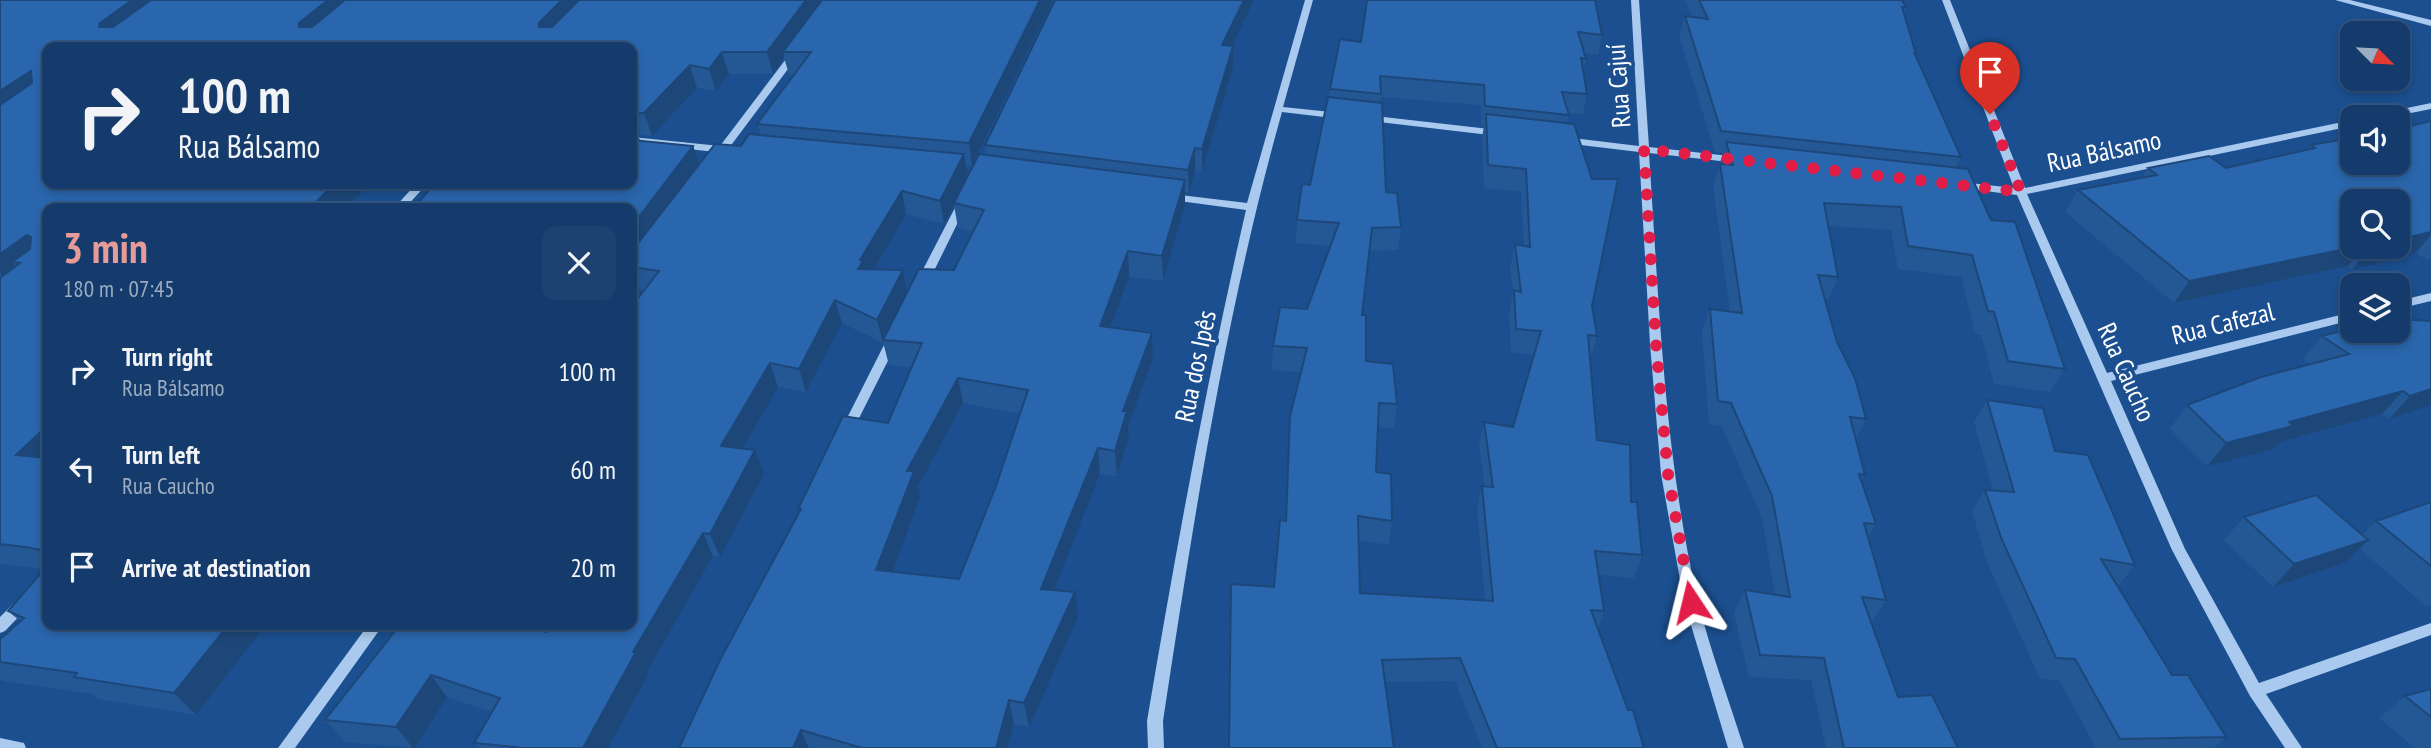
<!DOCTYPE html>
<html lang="en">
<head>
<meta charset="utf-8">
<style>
  :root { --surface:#143b6b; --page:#1d4271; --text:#f1f3f6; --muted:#9dadc1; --line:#33557e; --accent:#e69b98 }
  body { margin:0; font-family:"PT Sans Narrow",sans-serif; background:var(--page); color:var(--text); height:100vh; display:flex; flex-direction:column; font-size:26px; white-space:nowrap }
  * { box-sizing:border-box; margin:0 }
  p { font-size:23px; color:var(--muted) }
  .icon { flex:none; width:38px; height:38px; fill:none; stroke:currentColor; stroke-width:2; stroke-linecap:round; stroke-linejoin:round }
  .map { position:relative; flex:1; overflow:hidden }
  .drawer { position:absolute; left:42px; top:203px; width:595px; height:427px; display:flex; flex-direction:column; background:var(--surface); border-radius:14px; box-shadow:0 4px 10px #0003,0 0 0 2px var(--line) }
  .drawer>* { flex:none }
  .top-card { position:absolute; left:42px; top:42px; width:595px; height:147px; border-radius:14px; box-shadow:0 4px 10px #0003,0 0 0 2px var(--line); background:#143b6b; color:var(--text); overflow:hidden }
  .needle { width:46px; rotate:114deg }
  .tools { position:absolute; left:2340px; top:21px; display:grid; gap:14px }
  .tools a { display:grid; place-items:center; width:70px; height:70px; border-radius:14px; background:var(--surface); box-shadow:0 4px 10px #0003,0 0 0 2px var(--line); font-size:35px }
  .pin { position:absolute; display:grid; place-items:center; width:60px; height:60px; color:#fff; margin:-72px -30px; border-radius:50% 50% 50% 0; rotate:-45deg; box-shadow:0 0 7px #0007 }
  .pin .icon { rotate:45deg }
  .me { position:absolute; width:77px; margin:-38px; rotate:350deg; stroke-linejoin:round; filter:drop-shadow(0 0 5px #0008) }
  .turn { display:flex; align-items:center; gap:24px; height:147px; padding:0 21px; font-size:32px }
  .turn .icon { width:91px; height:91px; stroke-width:2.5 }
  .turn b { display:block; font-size:49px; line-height:60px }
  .round { display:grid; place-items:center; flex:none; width:74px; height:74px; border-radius:14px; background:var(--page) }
  .summary { display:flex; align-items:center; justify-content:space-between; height:119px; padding:0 21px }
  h1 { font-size:42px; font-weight:700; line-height:52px; color:var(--accent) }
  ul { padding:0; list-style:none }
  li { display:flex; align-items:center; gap:21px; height:98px; padding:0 21px }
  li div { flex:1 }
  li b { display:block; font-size:26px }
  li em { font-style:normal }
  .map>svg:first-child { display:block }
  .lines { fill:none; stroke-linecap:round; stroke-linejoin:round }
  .minor { fill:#a9c9ee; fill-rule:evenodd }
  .wall { fill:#245895; fill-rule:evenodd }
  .shaded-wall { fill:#1d4779 }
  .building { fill:#2a66ad; stroke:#1d4779; stroke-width:2; fill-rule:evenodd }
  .route { stroke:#e11d48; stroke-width:12; stroke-dasharray:0 21.6 }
  .labels { text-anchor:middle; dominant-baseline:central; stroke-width:7; stroke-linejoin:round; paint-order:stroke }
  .street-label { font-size:26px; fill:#fff; stroke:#1b4f8f }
</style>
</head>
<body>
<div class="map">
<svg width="2431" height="748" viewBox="0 0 2431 748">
  <rect width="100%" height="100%" fill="#1b4f8f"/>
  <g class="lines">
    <!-- minor -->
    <path class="minor" d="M 1305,0 L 1313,0 L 1283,107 L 1341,113 L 1346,116 L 1341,119 L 1282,112 C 1226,311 1194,517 1163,721 L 1164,748 L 1148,748 L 1147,721 C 1176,550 1207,379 1246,210 L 1172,200 L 1167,197 L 1172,194 L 1247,203 Z
      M 1631,0 L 1639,0 L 1649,147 L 1738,157 L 1743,160 L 1738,163 L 1649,153 C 1659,302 1664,455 1698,601 C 1710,650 1729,700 1744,748 L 1728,748 L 1684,602 L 1661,474 L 1650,344 L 1639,152 L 1564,143 L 1559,140 L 1564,137 L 1639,146 Z
      M 1942,0 L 1950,0 L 2025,188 L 2352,120 L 2352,126 L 2027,194 L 2107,373 L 2352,312 L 2352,320 L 2111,381 L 2185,549 L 2259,683 L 2431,623 L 2431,635 L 2266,694 L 2302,748 L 2285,748 L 2250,696 L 2172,550 L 2017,195 L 1961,188 L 1956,185 L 1961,182 L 2014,188 Z
      M 2335,0 L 2350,0 L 2431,20 L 2431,26 Z
      M 795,50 L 800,53 L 729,148 L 731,150 C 728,154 721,156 716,155 L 716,152 L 632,143 L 632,137 L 720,146 L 792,51 Z
      M 2431,103 L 2431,109 L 2391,117 L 2373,117 L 2378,114 Z
      M 1366,115 L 1498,130 L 1503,133 L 1498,136 L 1362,120 L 1361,118 Z
      M 416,184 L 427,184 L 405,208 L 394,208 Z
      M 963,199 L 968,202 L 928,283 L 926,286 L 918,286 L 916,283 L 958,202 Z
      M 2431,293 L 2431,301 L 2398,309 L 2398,301 Z
      M 893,335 L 899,339 L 852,432 L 851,435 L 841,435 L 840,432 L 887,339 Z
      M 23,597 L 28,599 L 30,603 L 28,607 L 5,631 L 0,633 L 0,617 L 18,599 Z
      M 368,625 L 383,625 L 295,748 L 278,748 Z
      M 0,738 L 24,743 L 26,748 L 0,748 Z"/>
  </g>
  <!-- wall -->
  <path class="wall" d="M 0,0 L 1053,0 L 973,165 L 986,155 L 985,145 L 1254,0 L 1232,46 L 1233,68 L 1202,172 L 1195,171 L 1189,193 L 1185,193 L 1185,205 L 1163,281 L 1129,277 L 1111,327 L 1152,333 L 1153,358 L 1128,427 L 1129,437 L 1117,476 L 1100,474 L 1054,590 L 1078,617 L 1029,727 L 1014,724 L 1007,748 L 679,748 L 799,513 L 798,509 L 888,423 L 912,367 L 889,365 L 883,342 L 883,343 L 842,323 L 806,392 L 778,387 L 742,448 L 764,474 L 720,557 L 713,556 L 647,672 L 648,675 L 608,748 L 478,748 L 474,743 L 492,712 L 447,697 L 415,748 L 345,742 L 325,720 L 400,625 L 547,632 L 632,625 L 644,290 L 632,288 L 632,47 L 47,47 L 47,184 L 369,184 L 346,208 L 47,208 L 47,625 L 266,625 L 196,715 L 98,699 L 93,694 L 3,681 L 0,678 L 0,639 L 20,621 L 8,611 L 45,569 L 0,564 ZM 784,58 L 789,74 L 794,74 L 757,124 L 761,135 L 741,146 L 699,164 L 693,146 L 640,141 L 638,135 L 652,136 L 697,88 L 716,91 L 729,74 L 773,74 ZM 966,166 L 972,166 L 968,175 ZM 954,205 L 958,228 L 973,232 L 954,270 L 908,292 L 903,270 L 874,270 L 906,214 L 944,224 ZM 963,403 L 1020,414 L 996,486 L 959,579 L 892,572 L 920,497 L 918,487 Z
    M 1367,0 L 1602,35 L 1598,55 L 1584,53 L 1586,59 L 1583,71 L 1587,94 L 1583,114 L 1569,113 L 1567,123 L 1592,306 L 1597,336 L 1590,360 L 1597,440 L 1631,502 L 1642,555 L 1634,578 L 1599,575 L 1604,611 L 1598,630 L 1628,710 L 1644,748 L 1482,748 L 1455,681 L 1385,682 L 1274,587 L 1286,521 L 1290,416 L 1301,372 L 1272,370 L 1273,346 L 1307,309 L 1330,246 L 1296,243 L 1297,220 L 1310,185 L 1329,97 L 1330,89 L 1361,42 ZM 1381,97 L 1481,105 L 1481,126 L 1484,126 L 1482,137 L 1484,188 L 1521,192 L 1524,246 L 1515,244 L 1510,268 L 1513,292 L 1509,314 L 1511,352 L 1534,355 L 1513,427 L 1484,422 L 1479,446 L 1485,486 L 1482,486 L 1477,509 L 1485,601 L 1360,593 L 1359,540 L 1389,545 L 1392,521 L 1376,472 L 1378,427 L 1394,428 L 1397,404 L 1366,361 L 1362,315 L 1370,251 L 1398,250 L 1401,227 L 1386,192 L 1380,103 Z
    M 1685,0 L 1902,0 L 1906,7 L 1904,12 L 1916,54 L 1915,55 L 1961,157 L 1956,167 L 1991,220 L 2065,369 L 2050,392 L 1994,384 L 1981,335 L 1975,334 L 1961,277 L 1898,269 L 1891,230 L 1829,226 L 1838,277 L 1828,300 L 1825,300 L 1837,342 L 1866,419 L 1856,440 L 1865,475 L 1861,482 L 1876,524 L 1868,538 L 1886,600 L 1872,622 L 1871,622 L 1898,697 L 1958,748 L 1826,748 L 1811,680 L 1749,677 L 1734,613 L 1745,590 L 1775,595 L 1762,518 L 1722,426 L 1709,424 L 1702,332 L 1710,309 L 1730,311 L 1713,186 L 1723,153 L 1715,152 L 1679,36 L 1685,16 L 1692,17 Z
    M 2431,121 L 2431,259 L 2427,260 L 2416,253 L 2352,270 L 2348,266 L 2174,303 L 2065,212 L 2078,190 L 2142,178 L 2148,168 L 2226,168 L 2309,149 L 2311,145 L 2352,163 ZM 2398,201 L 2398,247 L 2352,247 Z
    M 2322,336 L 2431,405 L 2389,419 L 2382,414 L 2280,442 L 2274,449 L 2207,466 L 2170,429 L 2187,405 L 2310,364 L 2303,359 Z
    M 1987,400 L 2055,451 L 2135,565 L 2118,586 L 2172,675 L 2226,737 L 2214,748 L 2096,748 L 2059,680 L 2040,679 L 1987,562 L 1972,511 L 1985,490 L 1993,490 L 1974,422 Z
    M 2431,502 L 2431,604 L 2426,606 L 2360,549 L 2345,563 L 2273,587 L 2224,540 L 2244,517 L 2362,535 L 2376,521 Z
    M 2431,689 L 2431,748 L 2415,748 L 2379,718 L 2405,696 Z"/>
  <!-- shaded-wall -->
  <path class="shaded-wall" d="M 132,0 L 176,0 L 114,47 L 99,27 L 100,23 Z
    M 328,0 L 365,0 L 311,45 L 299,27 L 299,23 Z
    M 562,0 L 591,0 L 548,45 L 539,27 L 539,23 Z
    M 806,0 L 828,0 L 783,52 L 784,58 L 773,74 L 767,52 Z
    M 1040,0 L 1053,0 L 972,166 L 969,143 Z
    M 1244,0 L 1254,0 L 1222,67 L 1222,45 Z
    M 1233,46 L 1233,68 L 1202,172 L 1202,149 Z
    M 722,52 L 729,74 L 716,91 L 709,69 Z
    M 690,65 L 697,88 L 652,136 L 644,113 Z
    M 31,71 L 47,93 L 0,125 L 0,91 Z
    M 634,124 L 642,147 L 632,158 L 632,126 Z
    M 693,146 L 701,169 L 632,262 L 632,226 Z
    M 1195,148 L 1195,171 L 1189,193 L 1188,170 Z
    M 964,154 L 968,177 L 954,203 L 954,205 L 944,224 L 940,201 Z
    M 1185,180 L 1185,205 L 1163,281 L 1162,256 Z
    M 93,184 L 138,184 L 110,208 L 93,187 Z
    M 334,184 L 369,184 L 346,208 L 310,208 Z
    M 902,191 L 906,214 L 868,280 L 858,269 L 860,260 Z
    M 2431,232 L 2431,235 L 2416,253 L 2352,270 L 2369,248 L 2373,247 L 2398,247 L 2398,240 Z
    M 27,235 L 45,258 L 12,262 L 22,275 L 10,285 L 0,273 L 0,254 Z
    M 2355,247 L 2363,247 L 2348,266 L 2174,303 L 2189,281 Z
    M 1128,251 L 1129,277 L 1102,351 L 1100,326 Z
    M 903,270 L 908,294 L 883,340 L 883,343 L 877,320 Z
    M 835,300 L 842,323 L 806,392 L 799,369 Z
    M 1152,333 L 1153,358 L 1128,427 L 1129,437 L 1117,476 L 1115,451 L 1123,411 Z
    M 770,363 L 778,387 L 731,469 L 721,446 Z
    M 958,378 L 963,403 L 918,487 L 920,497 L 884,595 L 876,570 L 907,471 Z
    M 2431,389 L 2431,405 L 2389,419 L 2410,396 Z
    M 2403,391 L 2382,414 L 2280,442 L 2274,449 L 2207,466 L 2226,443 L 2289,422 Z
    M 47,426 L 47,470 L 16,455 Z
    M 1098,448 L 1100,474 L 1045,613 L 1041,589 Z
    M 755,450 L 764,474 L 720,557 L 710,534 Z
    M 703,533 L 713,556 L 647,672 L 648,675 L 608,748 L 583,748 L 633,652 Z
    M 2368,540 L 2345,563 L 2273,587 L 2294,564 Z
    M 1075,592 L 1078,617 L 1029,727 L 1024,703 Z
    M 228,625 L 266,625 L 196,715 L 174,693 Z
    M 431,675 L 447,697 L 415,748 L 413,748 L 396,727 Z
    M 1009,700 L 1014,724 L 1007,748 L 996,748 Z
    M 801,730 L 809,748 L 793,748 Z"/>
  <!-- building -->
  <path class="building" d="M 0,0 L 132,0 L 100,23 L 99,27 L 113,27 L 151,0 L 328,0 L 299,23 L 299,27 L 312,27 L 345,0 L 562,0 L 539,23 L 539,27 L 552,27 L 579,0 L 806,0 L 767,52 L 722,52 L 709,69 L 690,65 L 644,113 L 632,113 L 632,47 L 47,47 L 47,184 L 93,184 L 93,187 L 108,187 L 112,184 L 334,184 L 310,208 L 47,208 L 47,426 L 16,455 L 47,458 L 47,551 L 25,547 L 0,544 L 0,278 L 20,263 L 12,262 L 30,249 L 31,237 L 27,235 L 0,254 L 0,105 L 32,83 L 31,71 L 0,91 Z
    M 822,0 L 1040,0 L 969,143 L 757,124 L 811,52 L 783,52 Z
    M 1055,0 L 1244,0 L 1222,45 L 1233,46 L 1202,149 L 1195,148 L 1188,170 L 985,145 Z
    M 1367,0 L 1595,0 L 1602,35 L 1578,32 L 1586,59 L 1581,58 L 1587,94 L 1562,92 L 1569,115 L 1485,106 L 1484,85 L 1380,76 L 1381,94 L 1330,89 L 1340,39 L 1361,42 Z
    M 1699,0 L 1902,0 L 1906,7 L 1902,7 L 1916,54 L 1914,52 L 1961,157 L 1721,131 L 1685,16 L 1708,19 Z
    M 1328,97 L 1382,103 L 1386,192 L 1397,193 L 1401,227 L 1372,228 L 1362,315 L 1366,315 L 1366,361 L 1393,364 L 1397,404 L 1379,403 L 1376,472 L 1391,474 L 1392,521 L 1358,516 L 1360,593 L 1493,601 L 1482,486 L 1493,487 L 1484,422 L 1513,427 L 1541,331 L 1516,329 L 1514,290 L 1521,292 L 1515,244 L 1530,247 L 1526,169 L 1488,165 L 1486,114 L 1574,124 L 1592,179 L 1618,179 L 1592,306 L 1597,336 L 1588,335 L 1597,440 L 1630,445 L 1631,502 L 1637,502 L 1642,555 L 1595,551 L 1604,611 L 1591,610 L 1628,710 L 1633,710 L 1644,748 L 1497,748 L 1460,658 L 1382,660 L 1394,748 L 1229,748 L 1231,584 L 1274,587 L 1280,520 L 1286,521 L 1290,416 L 1307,348 L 1273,346 L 1280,307 L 1307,309 L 1339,223 L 1297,220 L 1302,184 L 1310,185 Z
    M 2431,121 L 2431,232 L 2398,240 L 2398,201 L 2352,201 L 2352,247 L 2355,247 L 2189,281 L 2078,190 L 2157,175 L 2148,168 L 2209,156 L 2226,168 L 2315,148 L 2311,145 L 2352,138 L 2352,163 L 2398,163 L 2398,129 Z
    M 749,134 L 964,154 L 940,201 L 902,191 L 860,260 L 863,261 L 858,269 L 903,270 L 877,320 L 835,300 L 799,369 L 770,363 L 721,446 L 755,450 L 710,534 L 703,533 L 633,652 L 636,652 L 583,748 L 524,748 L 474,743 L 500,698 L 431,675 L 396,727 L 325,720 L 400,625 L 514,625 L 547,632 L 552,625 L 632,625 L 632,306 L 659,271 L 632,267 L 632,251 L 715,144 L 741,146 Z
    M 632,140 L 693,146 L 632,226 L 632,208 L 414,208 L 434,184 L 632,184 Z
    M 1726,142 L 1968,169 L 1991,220 L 2015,222 L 2065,369 L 2008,361 L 1994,312 L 1988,311 L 1972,255 L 1908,246 L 1901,207 L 1824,203 L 1838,277 L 1818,275 L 1837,342 L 1855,378 L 1866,419 L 1850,417 L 1865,475 L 1859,474 L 1876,524 L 1864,523 L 1886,600 L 1862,597 L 1898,697 L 1932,695 L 1958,748 L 1844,748 L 1824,658 L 1760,655 L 1745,590 L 1790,597 L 1772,496 L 1731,403 L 1718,401 L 1710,309 L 1742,313 L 1720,164 L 1733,165 Z
    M 979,154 L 1185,180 L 1162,256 L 1128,251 L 1100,326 L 1152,333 L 1123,411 L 1127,411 L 1115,451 L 1098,448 L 1041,589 L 1075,592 L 1024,703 L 1009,700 L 996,748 L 862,748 L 801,730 L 793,748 L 679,748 L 720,660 L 801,509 L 798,509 L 843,416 L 888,423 L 922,343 L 883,340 L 919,269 L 954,270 L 984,210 L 954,203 ZM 958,378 L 1028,390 L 996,486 L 959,579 L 876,570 L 914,471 L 907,471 Z
    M 2398,319 L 2431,321 L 2431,389 L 2410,396 L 2403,391 L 2289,422 L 2293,426 L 2226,443 L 2187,405 L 2261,377 L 2349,354 L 2322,336 L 2352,328 L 2352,331 L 2398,331 Z
    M 1987,400 L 2043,408 L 2055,451 L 2088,455 L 2135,565 L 2101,559 L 2172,675 L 2188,675 L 2226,737 L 2120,739 L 2075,659 L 2056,658 L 2002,540 L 1985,490 L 2014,492 Z
    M 2316,495 L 2368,540 L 2294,564 L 2244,517 Z
    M 2431,502 L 2431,566 L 2376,521 Z
    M 47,566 L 47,625 L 228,625 L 174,693 L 74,677 L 77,673 L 0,662 L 0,639 L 24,618 L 8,611 Z
    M 2431,689 L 2431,717 L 2405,696 Z"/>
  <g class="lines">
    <!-- route -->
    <path class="route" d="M 1691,602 L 1668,474 L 1656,344 L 1644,149 L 2021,192 L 1990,114"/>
  </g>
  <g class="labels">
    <!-- street labels -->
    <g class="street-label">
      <text transform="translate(1618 86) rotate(-94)">Rua Cajuí</text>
      <text transform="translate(2104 151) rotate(-12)">Rua Bálsamo</text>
      <text transform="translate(2223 323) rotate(-14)">Rua Cafezal</text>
      <text transform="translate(1195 366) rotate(-78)">Rua dos Ipês</text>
      <text transform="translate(2127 372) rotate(66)">Rua Caucho</text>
    </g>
  </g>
</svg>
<div class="tools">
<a><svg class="needle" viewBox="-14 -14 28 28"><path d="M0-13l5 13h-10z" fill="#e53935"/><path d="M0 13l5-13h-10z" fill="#9dadc1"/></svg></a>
<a><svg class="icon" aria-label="sound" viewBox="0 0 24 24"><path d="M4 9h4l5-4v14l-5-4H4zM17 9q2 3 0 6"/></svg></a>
<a><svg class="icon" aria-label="search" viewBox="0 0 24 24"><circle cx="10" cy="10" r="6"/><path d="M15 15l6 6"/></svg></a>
<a><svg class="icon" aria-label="layers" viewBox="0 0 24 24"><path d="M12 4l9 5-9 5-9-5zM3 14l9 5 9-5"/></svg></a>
</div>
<div class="pin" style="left:1990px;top:114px;background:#d93025"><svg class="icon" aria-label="arrive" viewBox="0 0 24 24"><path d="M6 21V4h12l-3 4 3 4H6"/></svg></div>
<svg class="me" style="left:1691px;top:602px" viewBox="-20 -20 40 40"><path d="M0-17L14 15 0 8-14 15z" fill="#e11d48" stroke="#fff" stroke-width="4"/></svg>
<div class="top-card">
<div class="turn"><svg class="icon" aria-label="right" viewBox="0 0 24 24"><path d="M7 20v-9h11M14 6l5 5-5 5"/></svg><div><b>100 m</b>Rua Bálsamo</div></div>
</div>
<section class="drawer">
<div class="summary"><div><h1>3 min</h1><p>180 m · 07:45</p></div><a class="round"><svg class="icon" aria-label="close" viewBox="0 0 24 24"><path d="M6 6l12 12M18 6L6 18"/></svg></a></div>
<ul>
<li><svg class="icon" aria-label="right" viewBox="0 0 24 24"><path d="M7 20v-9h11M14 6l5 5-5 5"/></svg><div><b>Turn right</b><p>Rua Bálsamo</p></div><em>100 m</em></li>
<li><svg class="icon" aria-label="left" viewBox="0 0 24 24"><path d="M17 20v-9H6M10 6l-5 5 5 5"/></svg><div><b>Turn left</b><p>Rua Caucho</p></div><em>60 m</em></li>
<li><svg class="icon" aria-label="arrive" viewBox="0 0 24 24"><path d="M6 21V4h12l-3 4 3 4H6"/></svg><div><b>Arrive at destination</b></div><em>20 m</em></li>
</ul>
</section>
</div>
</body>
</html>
